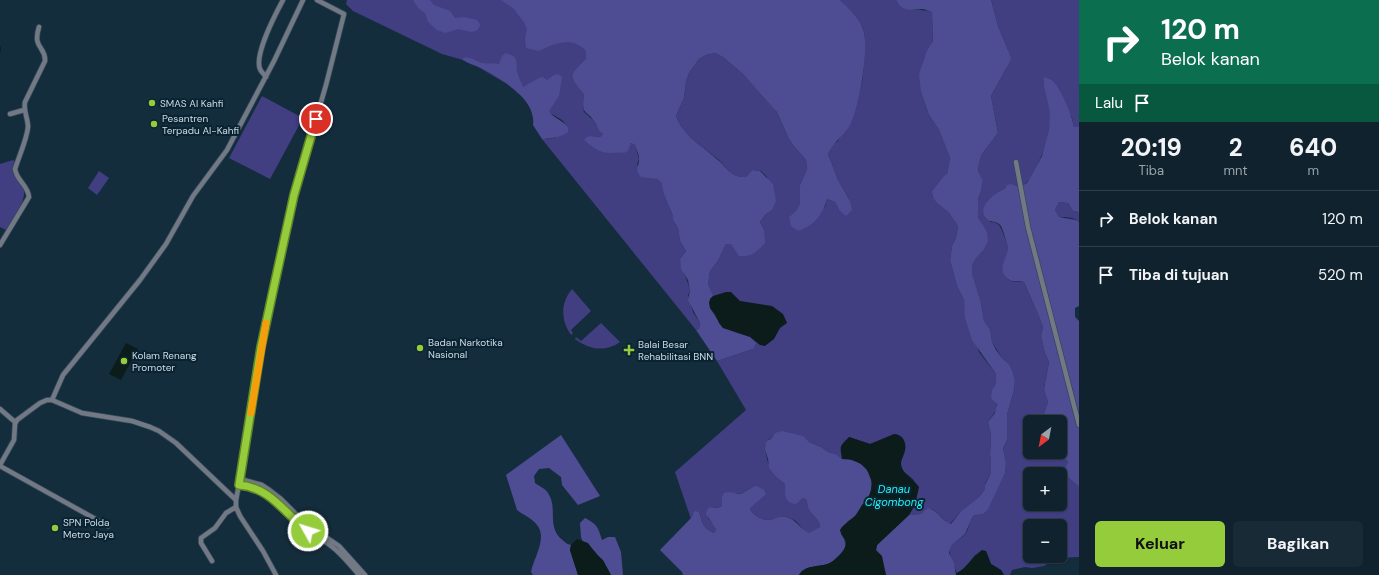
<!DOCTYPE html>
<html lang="id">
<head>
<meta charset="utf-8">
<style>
  :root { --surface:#0f222e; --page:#182a36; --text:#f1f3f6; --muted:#9ba4aa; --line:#2f3f4a; --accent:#95cc3b }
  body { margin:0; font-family:"DM Sans",sans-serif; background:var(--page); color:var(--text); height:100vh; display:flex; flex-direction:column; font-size:15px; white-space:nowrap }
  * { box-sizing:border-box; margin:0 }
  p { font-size:13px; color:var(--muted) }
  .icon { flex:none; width:22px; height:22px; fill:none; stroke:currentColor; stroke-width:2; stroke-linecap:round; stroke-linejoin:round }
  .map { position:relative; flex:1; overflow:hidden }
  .sheet { display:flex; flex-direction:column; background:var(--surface); width:300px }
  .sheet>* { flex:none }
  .hud { background:#0b6e4f; color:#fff; overflow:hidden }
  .needle { width:26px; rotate:212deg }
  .fabs { position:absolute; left:1023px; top:415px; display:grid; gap:8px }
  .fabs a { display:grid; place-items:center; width:44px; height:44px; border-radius:6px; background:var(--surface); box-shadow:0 1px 3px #0004,0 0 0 1px var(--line); font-size:20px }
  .pin { position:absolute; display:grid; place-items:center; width:34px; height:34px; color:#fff; margin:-17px; border:2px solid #fff; border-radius:50%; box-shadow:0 1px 4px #0007 }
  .me { position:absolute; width:44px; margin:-22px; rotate:309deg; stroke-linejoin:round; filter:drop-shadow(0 0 3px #0008) }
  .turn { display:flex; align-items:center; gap:14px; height:84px; padding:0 16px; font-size:18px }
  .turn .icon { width:52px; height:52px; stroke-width:2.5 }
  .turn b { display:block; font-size:28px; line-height:34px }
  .then { display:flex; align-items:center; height:38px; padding:0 16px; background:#0003; gap:8px; font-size:15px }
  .eta { display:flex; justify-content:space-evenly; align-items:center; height:68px; text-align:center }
  .eta b { font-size:24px; font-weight:800; line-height:28px }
  .cta { display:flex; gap:8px; margin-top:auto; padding:8px 16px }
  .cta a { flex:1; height:46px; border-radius:6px; background:var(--accent); color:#111; font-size:16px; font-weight:800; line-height:46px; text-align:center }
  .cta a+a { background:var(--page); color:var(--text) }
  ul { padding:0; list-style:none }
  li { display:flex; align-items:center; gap:12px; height:56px; padding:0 16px; border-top:1px solid var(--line) }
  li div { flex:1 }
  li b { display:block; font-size:15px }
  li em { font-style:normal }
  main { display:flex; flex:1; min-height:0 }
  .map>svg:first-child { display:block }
  .green { fill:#413e82; fill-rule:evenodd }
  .forest { fill:#4e4d93 }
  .water { fill:#0b1c1b }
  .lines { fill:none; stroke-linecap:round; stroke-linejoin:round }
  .stream { stroke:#0b1c1b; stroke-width:1.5 }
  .minor-casing { stroke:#314958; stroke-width:6 }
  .minor { stroke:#727985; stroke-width:4.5 }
  .route-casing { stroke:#618526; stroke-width:10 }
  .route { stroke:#95cc3b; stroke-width:7 }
  .slow { stroke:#f59e0b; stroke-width:7 }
  .poi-dot { fill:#95cc3b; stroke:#0a2332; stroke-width:1.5 }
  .labels { text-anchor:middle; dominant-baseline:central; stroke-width:4; stroke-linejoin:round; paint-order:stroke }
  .poi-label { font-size:10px; fill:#ccdbe5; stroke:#0a2332; text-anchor:start }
  .water-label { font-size:11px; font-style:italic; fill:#28eeec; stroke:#0a2332 }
</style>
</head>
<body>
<main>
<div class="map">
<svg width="1079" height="575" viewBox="0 0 1079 575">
  <rect width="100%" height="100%" fill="#142d3d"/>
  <!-- green -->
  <path class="green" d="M 347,0 L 647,0 L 584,94 L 583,107 L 584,112 L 593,120 L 603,134 L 600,137 L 591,136 L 610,153 C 618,152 626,150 631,143 L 635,145 L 639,159 L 637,165 L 653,178 L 657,179 L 661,181 L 664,195 L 673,216 L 673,220 L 678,228 L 680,241 L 686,251 L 680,259 C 682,271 688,280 690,291 L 688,295 L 693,312 L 700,323 L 699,329 L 696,330 L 542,139 L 555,138 L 568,127 L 562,120 L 550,113 L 534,121 L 530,107 L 525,99 L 507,84 L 480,68 L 463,60 L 442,54 L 353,11 L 346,4 Z
    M 840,0 L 896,0 C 902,13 921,8 932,12 L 933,41 L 928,48 L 921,92 L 929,115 L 939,130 L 950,158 L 947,174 L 932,191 C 932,203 941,205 949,213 C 952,217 955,222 958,226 L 956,238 L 952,246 L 950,260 L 957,286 L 964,300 L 965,309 L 979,352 L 996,374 L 996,383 L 994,387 L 997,409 L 988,422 L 991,435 L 990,455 L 991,460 L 991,473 L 985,484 L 985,489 L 979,497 L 961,511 L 950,524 C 944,521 939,513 932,509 L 921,514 L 909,515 L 915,505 L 914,480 L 903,471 L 901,467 L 900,463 L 905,450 L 902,437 L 870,444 L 849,437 L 842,456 L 842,459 L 836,454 L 828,452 L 821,447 L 809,442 L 799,435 L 795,435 L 786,432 L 769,439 L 765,450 L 768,463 L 777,478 L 785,484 L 786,488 L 799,501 L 803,498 L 807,500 C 807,503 807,507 809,510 C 813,517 820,519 820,527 L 809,534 C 802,530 799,522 792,519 C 780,513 777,520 768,520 C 761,520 753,515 750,509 L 752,505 L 756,503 L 753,487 L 741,494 L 737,493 L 722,497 L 722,506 L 718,508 L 710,507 L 708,518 L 714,525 L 716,529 L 714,533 C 703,529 702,522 699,512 L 691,519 L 675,472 L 746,410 L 717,361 L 753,349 L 723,328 L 708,284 L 710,271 L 718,261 L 726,244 L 731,244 L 764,230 L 760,222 L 765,215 L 772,210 L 767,177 L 761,171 L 752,170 L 746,177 C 744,177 740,177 737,176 C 729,173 724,165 719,160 C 703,146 683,136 676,116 L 684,98 L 686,81 L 689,73 L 699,59 L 706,55 L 715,53 L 723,57 L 743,74 L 771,104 L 777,112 L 788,137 L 793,145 L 806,160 L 807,169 L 800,185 L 800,203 L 796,211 L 825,207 L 827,199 L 835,202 L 839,210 L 850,201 L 838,180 L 828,154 L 831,146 L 838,141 L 855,108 L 862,82 L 864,65 L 865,37 L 863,28 L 852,13 Z
    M 991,0 L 1079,0 L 1079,127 L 1074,127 L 1072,118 L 1064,102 L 1050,112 C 1051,134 1044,154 1033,172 C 1031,176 1029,181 1026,183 C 1020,188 1013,188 1005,189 L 990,222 C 1001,222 1001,229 1005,238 C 1006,242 1008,245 1008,249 C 1007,260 997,271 1009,280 C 1014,283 1019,281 1024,282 L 1038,314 L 1043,327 L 1041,336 L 1045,353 L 1049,362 L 1044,388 L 1048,402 L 1041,422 L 1030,422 L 1030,452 L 1059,452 L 1068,462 L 1064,470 L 1069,478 L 1079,487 L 1079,557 L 1057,558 L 1044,566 L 1032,568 L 1025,567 L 1012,570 L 1010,575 L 1004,575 L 1001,570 L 991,564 L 986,551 L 975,555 L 964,569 L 957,573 C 955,568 948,553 950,549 C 952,542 962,539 966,533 C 969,528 970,519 974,516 C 977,514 980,514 983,514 L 1005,473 L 1006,463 L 1003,450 L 1007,440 L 1007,415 L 1014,390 L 1015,381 L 1013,372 L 1009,364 L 1002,358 L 992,342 L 990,329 L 984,321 L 981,303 L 974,283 L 972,274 L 972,265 L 977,257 L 983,251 L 982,224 L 978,217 L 978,199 L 981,191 L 983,182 L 978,171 L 979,163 L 982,154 L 998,133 L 991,96 L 1007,67 L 1008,50 L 998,26 ZM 1030,474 L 1060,474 L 1060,504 L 1030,504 ZM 1030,526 L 1060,526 L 1060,556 L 1030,556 Z
    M 262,96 L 303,118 L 270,179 L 229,158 Z
    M 13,160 L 15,162 L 15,175 L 25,187 C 23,207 18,215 6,230 L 0,227 L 0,164 Z
    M 99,171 L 109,178 L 97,195 L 88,188 Z
    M 1059,202 L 1068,203 L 1073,211 L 1079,212 L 1079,222 C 1074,217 1066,217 1059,217 L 1055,210 Z
    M 572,289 L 591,311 L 571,330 L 573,333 L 571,335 C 561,321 560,303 572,289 Z
    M 601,323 L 620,342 C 605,353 588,349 575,339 L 576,337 L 581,341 Z"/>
  <!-- forest -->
  <path class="forest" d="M 413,0 L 430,0 L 434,5 L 450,11 L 455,18 L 464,17 L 477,20 L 480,24 L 479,28 L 476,31 L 471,32 L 458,29 L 445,33 L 437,30 L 428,22 L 425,13 L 418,8 Z
    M 501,0 L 840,0 C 848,8 859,18 863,29 C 870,46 859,108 850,125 C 844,136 832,143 828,154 L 838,180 L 850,201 L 852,210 L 846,216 L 839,210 L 835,202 L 827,199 C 823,214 814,226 798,231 L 791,226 L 789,217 L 796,211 L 800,203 L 800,185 L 807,169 L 806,160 L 793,145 L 788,137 L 777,112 L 743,74 L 723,57 L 715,53 L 706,55 L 699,59 L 689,73 L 686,81 L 684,98 L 676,116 C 683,136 703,146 718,160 C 724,165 729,173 737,176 C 740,177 743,177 746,177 L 752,170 L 760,171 L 773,184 L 776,201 L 772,210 L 765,215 L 760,222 L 764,230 L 765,243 C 756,252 753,257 739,256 L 731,244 L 726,244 L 718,261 L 710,271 L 708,284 L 713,296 L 710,299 L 710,308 L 723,328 L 750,337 L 756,343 L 753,349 L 717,361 L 696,330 L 699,329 L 700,323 L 688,300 L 690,291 L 688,280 L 681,269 L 680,259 L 686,251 L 680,241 L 678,228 L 673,220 L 673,216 L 664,195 L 661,182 L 657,179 L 641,177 C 633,168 640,167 639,158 C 639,154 636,149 635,145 L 631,143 L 628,151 L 624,153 C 619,152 615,153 611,153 C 599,153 593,147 584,140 L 587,137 L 591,136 L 600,137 L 603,134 C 599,131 598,128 596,124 C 586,107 581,118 584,94 C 568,75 569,76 586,59 L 586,51 C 573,36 554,43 539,51 L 526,48 L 525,38 L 527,29 L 525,24 L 514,9 Z
    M 896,0 L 991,0 L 998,26 L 1008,50 L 1011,59 L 1007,67 L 991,96 L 998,133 L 982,154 L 979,163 L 978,171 L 983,181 L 981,191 L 978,199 L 978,217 L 987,232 L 988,241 L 983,251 L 977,257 L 972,265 L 972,274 L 981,303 L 984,321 L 990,329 L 992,342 L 996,350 L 1002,358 L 1009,364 L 1013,372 L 1015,381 L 1014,390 L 1007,415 L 1007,440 L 1003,449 L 1006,463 L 1005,473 L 988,509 L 983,514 L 975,515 L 972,518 L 965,534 L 952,545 L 950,549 L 949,553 L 954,563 L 956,575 L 886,575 L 876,550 L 877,545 L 909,515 L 921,514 L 928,508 C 939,511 942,521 951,524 L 961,511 L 979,497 L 985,489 L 985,485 L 991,473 L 991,460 L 990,455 L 991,435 L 988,422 L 995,413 L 997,404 L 991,398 L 992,391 L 996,383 L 996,374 L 972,340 L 965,318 L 964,300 L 957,286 L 950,260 L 952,246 L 956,238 L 958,226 C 955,222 952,217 949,213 C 941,205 932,203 932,191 L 944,176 L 947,174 L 950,158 L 939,130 L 929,115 L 921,92 L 919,74 L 928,48 L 933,41 L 932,12 C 929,11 925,9 922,9 C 911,10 902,12 896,0 Z
    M 506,53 C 519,57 516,60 517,71 C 518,76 521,82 523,87 L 539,78 L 543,77 L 547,80 L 554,75 L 558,74 L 562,77 L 559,96 L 549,111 C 553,118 562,120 568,127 L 568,132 C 560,138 551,138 542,139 L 533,125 C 537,99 500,78 481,68 C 475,65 469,64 463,60 L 463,58 C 471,56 474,61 482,63 C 487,64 493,63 499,64 L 502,56 Z
    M 1044,77 C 1047,78 1050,79 1053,81 C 1061,89 1072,115 1074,127 L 1079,127 L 1079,212 L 1073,211 L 1068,203 L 1059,202 L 1055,210 L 1059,217 L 1076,220 L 1079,222 L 1079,306 L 1075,308 L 1075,317 L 1079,321 L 1079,487 L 1069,478 L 1064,470 L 1068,462 L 1059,452 L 1060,422 L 1041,422 L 1048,402 L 1044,389 L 1049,362 L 1045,353 L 1041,336 L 1043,327 L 1038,314 L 1024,282 C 1016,280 1011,284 1005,276 C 997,266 1011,254 1007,244 C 1006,240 1003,230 1001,226 C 997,220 990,223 986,218 C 976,207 996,192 1005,189 L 1007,185 L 1011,184 L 1019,187 L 1027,183 L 1042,156 L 1049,130 L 1050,112 L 1044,86 Z
    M 782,431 L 803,436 L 809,442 L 821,447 L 828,452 L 836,454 L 842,459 L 850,459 L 861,464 L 867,470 L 872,482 L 871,491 L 869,499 L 862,505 L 855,516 L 847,522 L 841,534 C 849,545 845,550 836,558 C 834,560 831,563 828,564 C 818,568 806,564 799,575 L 683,575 L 682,572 L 660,550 L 693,516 L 693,513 L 695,511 L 699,512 C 702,522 703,529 714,533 L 716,529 L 706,514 L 707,510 L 710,507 L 718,508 L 722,506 L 722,497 L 724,493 L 728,492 L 741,494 L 753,487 L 757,486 L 764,490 L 766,494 C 761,499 752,505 750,509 C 753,515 761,520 768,520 C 775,520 779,515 786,517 C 796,519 800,529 809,533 L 820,527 C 820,519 813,517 809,510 C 807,507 807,503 807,500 L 803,498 L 796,504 C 782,502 786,493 785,484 L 777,478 L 769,468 L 768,459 L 765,450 L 766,442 L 773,437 L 775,433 Z
    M 561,435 L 600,496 L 578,505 L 562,485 L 561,477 L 549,468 L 539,469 L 534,476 L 535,483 C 539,486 546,489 548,493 C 558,508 547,524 560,538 C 564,541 566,544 571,545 L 570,550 L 578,575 L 533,575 L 531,572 C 533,559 548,538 537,525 C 532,518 523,515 517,510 L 506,475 Z
    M 585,518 C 597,524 598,527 602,540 L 608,537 L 615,537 L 621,552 L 623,575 L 611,575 C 606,566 593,545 583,542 L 581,537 L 580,523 Z"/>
  <!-- water -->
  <path class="water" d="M 726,292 L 731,292 L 740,301 L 772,306 L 783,314 L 787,323 L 780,328 L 774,339 L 765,346 L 760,345 L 750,337 L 723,328 L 719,323 L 715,314 L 710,308 L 709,303 L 710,299 L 713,296 Z
    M 126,343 L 138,349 L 121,380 L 109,374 Z
    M 894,434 C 902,434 907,442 905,450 C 904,457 899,461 902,468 C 904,474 915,481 919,487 L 915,505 L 909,515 L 877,545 L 876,550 L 882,556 L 886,575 L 799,575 C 805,565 817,567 827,564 C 834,562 845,552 846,544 C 847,539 841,536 840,530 C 844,523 851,521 856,515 C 859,512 860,508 863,504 C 872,494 875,483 867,470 C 862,462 851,459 842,459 C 840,446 839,447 849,437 L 870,444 Z
    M 577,539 L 588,543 L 596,554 L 603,560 L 611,575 L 578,575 L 570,550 L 571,545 Z
    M 982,550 L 986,551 L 991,564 L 1001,570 L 1004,575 L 956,575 L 957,573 C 967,568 972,557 982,550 Z"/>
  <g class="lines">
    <!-- stream -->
    <path class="stream" d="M 0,47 L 0,51"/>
    <!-- minor casing -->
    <g class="minor-casing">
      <path id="minor" d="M 266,77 C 264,74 261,72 260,69 C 254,55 276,13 283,0
        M 10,114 L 24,110
        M 1016,162 L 1028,227 L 1079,425
        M 0,245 L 29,197 C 28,185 16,180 15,169 C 19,156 27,139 28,127 C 28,118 23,110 25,102 L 45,61 C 46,46 32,49 39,27
        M 52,400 L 63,375 L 140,280 L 166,244 L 193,196 L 227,150 L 274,61 L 303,0
        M 0,409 L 15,422
        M 0,465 L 14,440 L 15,424 L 17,420 L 40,403 L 47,400 L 52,400 L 82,413 L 132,421 L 150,427 L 159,431 L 176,443 L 236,500 L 236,507 L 240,516 L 263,551 L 276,575
        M 0,466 L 108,526
        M 240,479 L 262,485 L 268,489 L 281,499 L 304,522 L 339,546 L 365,575
        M 239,485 C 270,487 279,509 301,526 C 313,534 326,541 336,550 C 345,558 352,567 359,575
        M 236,500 L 243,463 L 261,347 L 273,291 L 294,195 L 326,85 L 344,14 L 317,0
        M 212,561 L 201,543 L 201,538 L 215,528 L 226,513 L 236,507"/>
    </g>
    <!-- minor -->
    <use href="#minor" class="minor"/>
  </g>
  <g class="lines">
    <!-- route casing -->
    <g class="route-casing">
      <path id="route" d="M 308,531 C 285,514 270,487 239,485 L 261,347 L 273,291 L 294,195 L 316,119"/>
    </g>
    <!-- route -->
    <use href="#route" class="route"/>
    <!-- slow -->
    <path class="slow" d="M 251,413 L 266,323"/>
  </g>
  <!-- markers -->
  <g class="poi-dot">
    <circle cx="152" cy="103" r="4"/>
    <circle cx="154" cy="124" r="4"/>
    <circle cx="420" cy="348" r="4"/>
    <path d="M627 344h4v4h4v4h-4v4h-4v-4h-4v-4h4z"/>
    <circle cx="124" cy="361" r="4"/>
    <circle cx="55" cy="528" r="4"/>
  </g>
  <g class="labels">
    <!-- poi labels -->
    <g class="poi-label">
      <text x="160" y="103">SMAS Al Kahfi</text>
      <text x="162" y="118">Pesantren<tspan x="162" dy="12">Terpadu Al-Kahfi</tspan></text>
      <text x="428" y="342">Badan Narkotika<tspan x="428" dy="12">Nasional</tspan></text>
      <text x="638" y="344">Balai Besar<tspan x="638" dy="12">Rehabilitasi BNN</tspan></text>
      <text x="132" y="355">Kolam Renang<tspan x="132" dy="12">Promoter</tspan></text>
      <text x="63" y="522">SPN Polda<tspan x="63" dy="12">Metro Jaya</tspan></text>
    </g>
    <!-- water labels -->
    <g class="water-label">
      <text x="894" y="489">Danau<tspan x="894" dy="13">Cigombong</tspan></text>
    </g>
  </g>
</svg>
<div class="fabs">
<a><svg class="needle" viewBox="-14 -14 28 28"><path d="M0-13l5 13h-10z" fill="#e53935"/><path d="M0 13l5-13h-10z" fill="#9ba4aa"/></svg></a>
<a>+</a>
<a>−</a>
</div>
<div class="pin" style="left:316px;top:119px;background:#d93025"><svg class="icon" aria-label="arrive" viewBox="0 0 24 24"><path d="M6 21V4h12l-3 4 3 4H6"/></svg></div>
<svg class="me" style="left:308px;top:531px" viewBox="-20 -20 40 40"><circle r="17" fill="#95cc3b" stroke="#fff" stroke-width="3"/><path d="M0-11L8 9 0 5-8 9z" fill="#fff"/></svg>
</div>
<section class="sheet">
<div class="hud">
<div class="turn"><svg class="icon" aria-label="right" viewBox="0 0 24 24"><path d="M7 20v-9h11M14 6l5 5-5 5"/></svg><div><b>120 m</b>Belok kanan</div></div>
<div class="then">Lalu<svg class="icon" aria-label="arrive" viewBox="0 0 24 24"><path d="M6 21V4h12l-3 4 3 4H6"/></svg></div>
</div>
<div class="eta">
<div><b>20:19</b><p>Tiba</p></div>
<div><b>2</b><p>mnt</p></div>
<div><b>640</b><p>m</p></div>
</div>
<ul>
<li><svg class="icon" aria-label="right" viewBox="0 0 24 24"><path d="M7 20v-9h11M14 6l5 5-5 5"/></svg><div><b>Belok kanan</b></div><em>120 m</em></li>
<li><svg class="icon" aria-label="arrive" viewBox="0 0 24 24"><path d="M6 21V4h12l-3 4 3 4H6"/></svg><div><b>Tiba di tujuan</b></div><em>520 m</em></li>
</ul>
<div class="cta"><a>Keluar</a><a>Bagikan</a></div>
</section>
</main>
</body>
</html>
